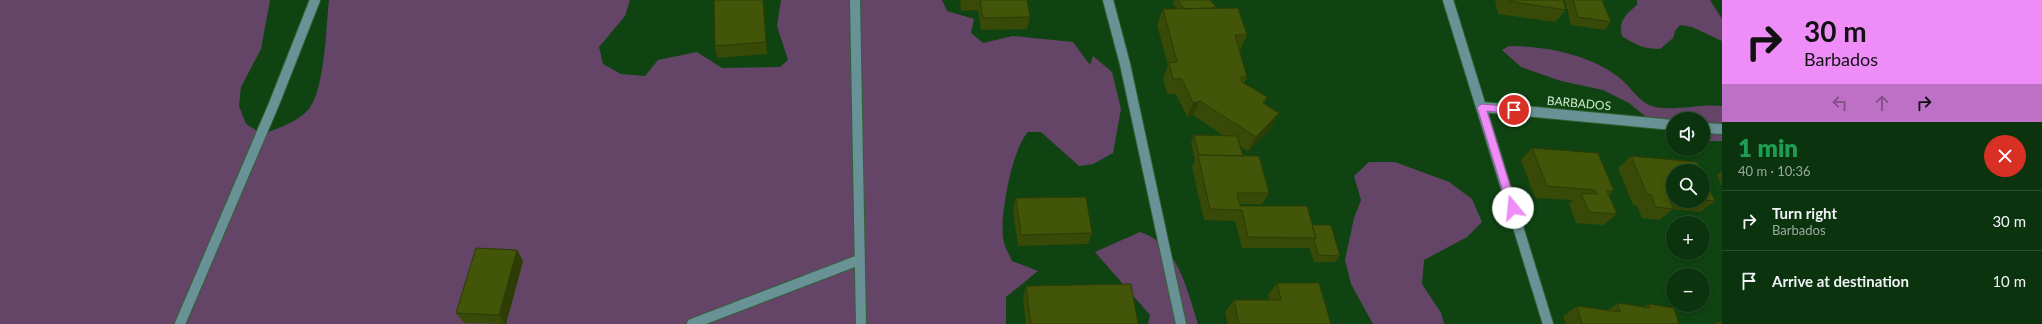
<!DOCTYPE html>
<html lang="en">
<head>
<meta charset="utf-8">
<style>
  :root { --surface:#0b330e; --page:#143b17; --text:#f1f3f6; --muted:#9aaa9e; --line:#2b4e2e }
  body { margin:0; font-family:Lato,sans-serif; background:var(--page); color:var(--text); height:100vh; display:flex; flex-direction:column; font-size:15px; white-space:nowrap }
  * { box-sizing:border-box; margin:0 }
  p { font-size:13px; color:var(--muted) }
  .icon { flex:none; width:22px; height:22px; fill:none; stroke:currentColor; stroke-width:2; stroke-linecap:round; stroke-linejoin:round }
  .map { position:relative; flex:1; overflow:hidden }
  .sheet { display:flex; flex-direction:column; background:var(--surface); width:320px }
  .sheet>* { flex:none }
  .hud { background:#ee8cf8; color:#111; overflow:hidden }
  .tools { position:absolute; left:1666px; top:112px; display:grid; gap:8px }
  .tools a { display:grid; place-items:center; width:44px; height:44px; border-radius:50%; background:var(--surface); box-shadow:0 2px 6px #0003,0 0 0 1px var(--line); font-size:20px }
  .pin { position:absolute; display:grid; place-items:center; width:34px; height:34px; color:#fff; margin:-17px; border:2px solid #fff; border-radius:50%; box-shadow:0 1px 4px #0007 }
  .me { position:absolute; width:44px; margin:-22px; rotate:343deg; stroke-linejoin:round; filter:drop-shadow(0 0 3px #0008) }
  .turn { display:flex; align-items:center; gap:14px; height:84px; padding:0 16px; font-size:18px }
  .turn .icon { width:52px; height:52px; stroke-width:2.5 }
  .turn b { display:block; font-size:28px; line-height:34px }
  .lanes { display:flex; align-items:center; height:38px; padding:0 16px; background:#0003; justify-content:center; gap:20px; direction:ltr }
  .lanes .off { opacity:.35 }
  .round { display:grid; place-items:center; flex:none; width:42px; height:42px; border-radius:21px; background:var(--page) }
  .head { display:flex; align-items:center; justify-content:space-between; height:68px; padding:0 16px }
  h1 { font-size:24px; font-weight:800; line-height:30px; color:#1e9e55 }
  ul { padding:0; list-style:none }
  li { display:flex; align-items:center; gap:12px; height:60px; padding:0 16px; border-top:1px solid var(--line) }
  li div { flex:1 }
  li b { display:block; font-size:15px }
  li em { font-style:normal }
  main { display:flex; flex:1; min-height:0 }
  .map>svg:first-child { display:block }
  .green { fill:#644567 }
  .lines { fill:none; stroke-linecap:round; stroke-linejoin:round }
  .minor-casing { stroke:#326234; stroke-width:12 }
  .minor { stroke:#699296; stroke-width:10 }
  .wall { fill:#394907 }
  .shaded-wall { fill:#2e3c06 }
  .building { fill:#425508; stroke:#2e3c06 }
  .route { fill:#ee8cf8; stroke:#9b5ba1 }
  .labels { text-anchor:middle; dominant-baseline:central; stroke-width:4; stroke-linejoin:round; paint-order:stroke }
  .street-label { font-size:12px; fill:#cfeacd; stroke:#0f4412 }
</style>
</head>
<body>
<main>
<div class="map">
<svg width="1722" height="324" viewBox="0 0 1722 324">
  <rect width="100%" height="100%" fill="#0f4412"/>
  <!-- green -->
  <path class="green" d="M 0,0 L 270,0 L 261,49 L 241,87 L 239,106 L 246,124 L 263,134 C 278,128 298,122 309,109 C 325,88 326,27 329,0 L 630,0 L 625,16 L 599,47 L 603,64 L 621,74 L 645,76 L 658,60 L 697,52 L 722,68 L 780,67 L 788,60 L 777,26 L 781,0 L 942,0 L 947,11 L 974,19 L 971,33 L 983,43 L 1013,36 L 1073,42 L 1090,65 L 1093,56 L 1112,72 L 1121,109 L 1113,153 L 1093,164 L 1079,166 L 1041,132 L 1028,132 C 1012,149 1000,215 1003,238 C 1004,246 1009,254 1012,261 L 1038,271 L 1006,297 L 1006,324 L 0,324 Z
    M 1637,0 L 1710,0 L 1722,19 L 1722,41 L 1692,27 L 1680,25 L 1675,31 L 1673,38 L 1660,49 C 1645,49 1635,45 1622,36 C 1618,21 1626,14 1637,5 Z
    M 1509,46 C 1546,46 1593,55 1622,80 C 1632,89 1637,99 1649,105 C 1667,113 1701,103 1722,106 L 1722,141 L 1703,141 L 1703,119 L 1673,119 L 1673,134 L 1651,121 L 1629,103 L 1603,90 L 1561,81 L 1535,72 L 1521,67 L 1502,50 Z
    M 1369,162 L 1395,162 L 1449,182 L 1472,199 L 1482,222 L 1467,237 L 1424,260 L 1422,284 L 1441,313 L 1444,324 L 1373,324 L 1351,284 L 1345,260 L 1354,218 L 1361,200 L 1354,176 Z
    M 1140,232 C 1178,244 1187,290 1198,324 L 1148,324 L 1150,315 L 1095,252 Z"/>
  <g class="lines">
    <!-- minor casing -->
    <g class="minor-casing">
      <path id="minor" d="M 855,0 L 861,324
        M 1108,0 L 1125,64 L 1181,324
        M 1448,0 L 1548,324
        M 1482,107 L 1673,125
        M 1703,128 L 1722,129
        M 180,324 L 274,104 L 315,0
        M 692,324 L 859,260"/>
    </g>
    <!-- minor -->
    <use href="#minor" class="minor"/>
  </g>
  <!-- wall -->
  <path class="wall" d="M 714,0 L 764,0 L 767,54 L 717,58 L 715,46 Z
    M 960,0 L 1027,0 L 1030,17 L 1027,29 L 981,30 L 978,10 L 961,11 Z
    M 1174,0 L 1210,0 L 1216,7 L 1215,8 L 1247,35 L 1240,50 L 1239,50 L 1247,77 L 1244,83 L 1267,97 L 1264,104 L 1279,113 L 1271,128 L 1248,151 L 1240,146 L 1243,156 L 1269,193 L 1262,204 L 1240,204 L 1240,206 L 1312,225 L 1340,256 L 1335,262 L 1314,262 L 1309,247 L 1308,248 L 1242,248 L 1235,221 L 1204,220 L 1192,167 L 1195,161 L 1191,142 L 1194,135 L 1224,136 L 1193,115 L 1187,117 L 1176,94 L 1167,94 L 1163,78 L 1168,65 L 1157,25 L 1163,9 L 1177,9 L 1173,4 Z
    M 1495,0 L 1563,0 L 1566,10 L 1555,22 L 1498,14 Z
    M 1565,0 L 1602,0 L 1611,22 L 1605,30 L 1571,25 Z
    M 1532,148 L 1614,191 L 1609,195 L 1617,214 L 1604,225 L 1576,223 L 1569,204 L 1573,200 L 1535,198 L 1521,160 Z
    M 1631,156 L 1673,171 L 1673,201 L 1703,201 L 1703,175 L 1715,201 L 1700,212 L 1673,209 L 1659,220 L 1642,218 L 1637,206 L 1633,205 L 1618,168 Z
    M 1722,171 L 1722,186 L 1717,175 Z
    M 1016,198 L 1092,233 L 1088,244 L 1018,246 L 1013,209 Z
    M 517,250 L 523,261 L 506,324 L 464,323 L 456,313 Z
    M 1277,283 L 1331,324 L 1228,324 L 1225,312 L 1234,300 L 1269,300 L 1268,295 Z
    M 1026,286 L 1138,324 L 1026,324 L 1023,298 Z
    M 1618,303 L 1644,307 L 1649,304 L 1679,324 L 1566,324 L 1563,316 L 1577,306 L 1607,311 Z
    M 1718,322 L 1722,324 L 1714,324 Z"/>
  <!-- shaded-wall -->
  <path class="shaded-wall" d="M 763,0 L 764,0 L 767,54 L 766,42 Z
    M 1200,101 L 1193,115 L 1187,117 L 1193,103 Z
    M 1279,113 L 1271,128 L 1248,151 L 1256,137 Z
    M 517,250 L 523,261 L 506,324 L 505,324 L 499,315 Z"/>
  <!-- building -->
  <path class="building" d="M 714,0 L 763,0 L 766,42 L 715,46 Z
    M 980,0 L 1027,0 L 1030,17 L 983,18 Z
    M 1178,0 L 1210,0 L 1216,7 L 1211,8 L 1184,9 Z
    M 1508,0 L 1563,0 L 1566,10 L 1508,1 Z
    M 1573,0 L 1602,0 L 1611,22 L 1578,17 Z
    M 1238,8 L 1247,35 L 1235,35 L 1247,77 L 1241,77 L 1242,82 L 1267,97 L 1263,103 L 1279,113 L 1256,137 L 1200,101 L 1193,103 L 1182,79 L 1173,79 L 1169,63 L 1177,62 L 1163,9 Z
    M 1194,135 L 1237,136 L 1243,156 L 1199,155 Z
    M 1532,148 L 1598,153 L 1614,191 L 1607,191 L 1617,214 L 1589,212 L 1581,193 L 1597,194 L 1595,190 L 1547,186 Z
    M 1198,155 L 1259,156 L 1269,193 L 1237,193 L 1240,206 L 1307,206 L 1316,238 L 1248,237 L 1242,210 L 1210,209 Z
    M 1631,156 L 1697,162 L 1701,171 L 1673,171 L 1673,197 L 1668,196 L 1674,209 L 1656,207 L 1651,195 L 1647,194 Z
    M 1703,175 L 1715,201 L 1703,200 Z
    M 1086,197 L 1092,233 L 1021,235 L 1016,198 Z
    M 1312,225 L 1331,225 L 1340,256 L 1318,255 L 1314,240 L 1316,238 Z
    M 476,248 L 517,250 L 499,315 L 456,313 Z
    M 1277,283 L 1319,283 L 1331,324 L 1239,324 L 1234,300 L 1281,300 Z
    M 1131,284 L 1138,324 L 1031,324 L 1026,286 Z
    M 1618,303 L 1650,308 L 1649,304 L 1674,308 L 1679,324 L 1582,324 L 1577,306 L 1620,312 Z
    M 1718,322 L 1722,322 L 1722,324 L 1719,324 Z"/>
  <!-- route -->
  <path class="route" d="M 1482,104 L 1514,107 L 1518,110 L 1514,114 L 1487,111 L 1517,208 L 1513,212 L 1508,208 L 1477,107 Z"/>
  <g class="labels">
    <!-- street labels -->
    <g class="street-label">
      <text transform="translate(1579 103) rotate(5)">BARBADOS</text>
    </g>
  </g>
</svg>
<div class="tools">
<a><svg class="icon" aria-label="sound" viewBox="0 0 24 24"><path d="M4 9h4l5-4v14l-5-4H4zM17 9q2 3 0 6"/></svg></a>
<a><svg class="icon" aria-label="search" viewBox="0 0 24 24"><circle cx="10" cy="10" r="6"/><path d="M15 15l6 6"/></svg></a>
<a>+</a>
<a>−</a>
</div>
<div class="pin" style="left:1514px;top:110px;background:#d93025"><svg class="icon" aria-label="arrive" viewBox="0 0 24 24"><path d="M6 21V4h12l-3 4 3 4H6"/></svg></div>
<svg class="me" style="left:1513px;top:208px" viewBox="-20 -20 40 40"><circle r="19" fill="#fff"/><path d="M0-13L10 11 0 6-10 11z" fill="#ee8cf8"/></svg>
</div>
<section class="sheet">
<div class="hud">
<div class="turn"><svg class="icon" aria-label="right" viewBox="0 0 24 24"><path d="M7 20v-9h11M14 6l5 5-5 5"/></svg><div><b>30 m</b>Barbados</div></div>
<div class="lanes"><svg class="icon off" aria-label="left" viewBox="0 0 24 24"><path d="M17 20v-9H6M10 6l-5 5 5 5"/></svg><svg class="icon off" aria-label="ahead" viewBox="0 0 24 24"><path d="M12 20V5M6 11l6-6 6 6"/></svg><svg class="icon" aria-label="right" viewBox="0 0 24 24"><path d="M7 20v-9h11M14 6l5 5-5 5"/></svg></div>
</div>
<div class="head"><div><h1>1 min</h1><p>40 m · 10:36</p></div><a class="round" style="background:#d93025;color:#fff"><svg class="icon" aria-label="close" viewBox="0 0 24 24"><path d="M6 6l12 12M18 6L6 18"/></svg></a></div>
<ul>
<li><svg class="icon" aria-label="right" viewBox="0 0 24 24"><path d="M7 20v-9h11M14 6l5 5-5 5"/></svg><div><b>Turn right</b><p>Barbados</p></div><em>30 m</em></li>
<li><svg class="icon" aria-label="arrive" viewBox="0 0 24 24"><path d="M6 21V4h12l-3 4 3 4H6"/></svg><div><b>Arrive at destination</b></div><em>10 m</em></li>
</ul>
</section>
</main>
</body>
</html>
